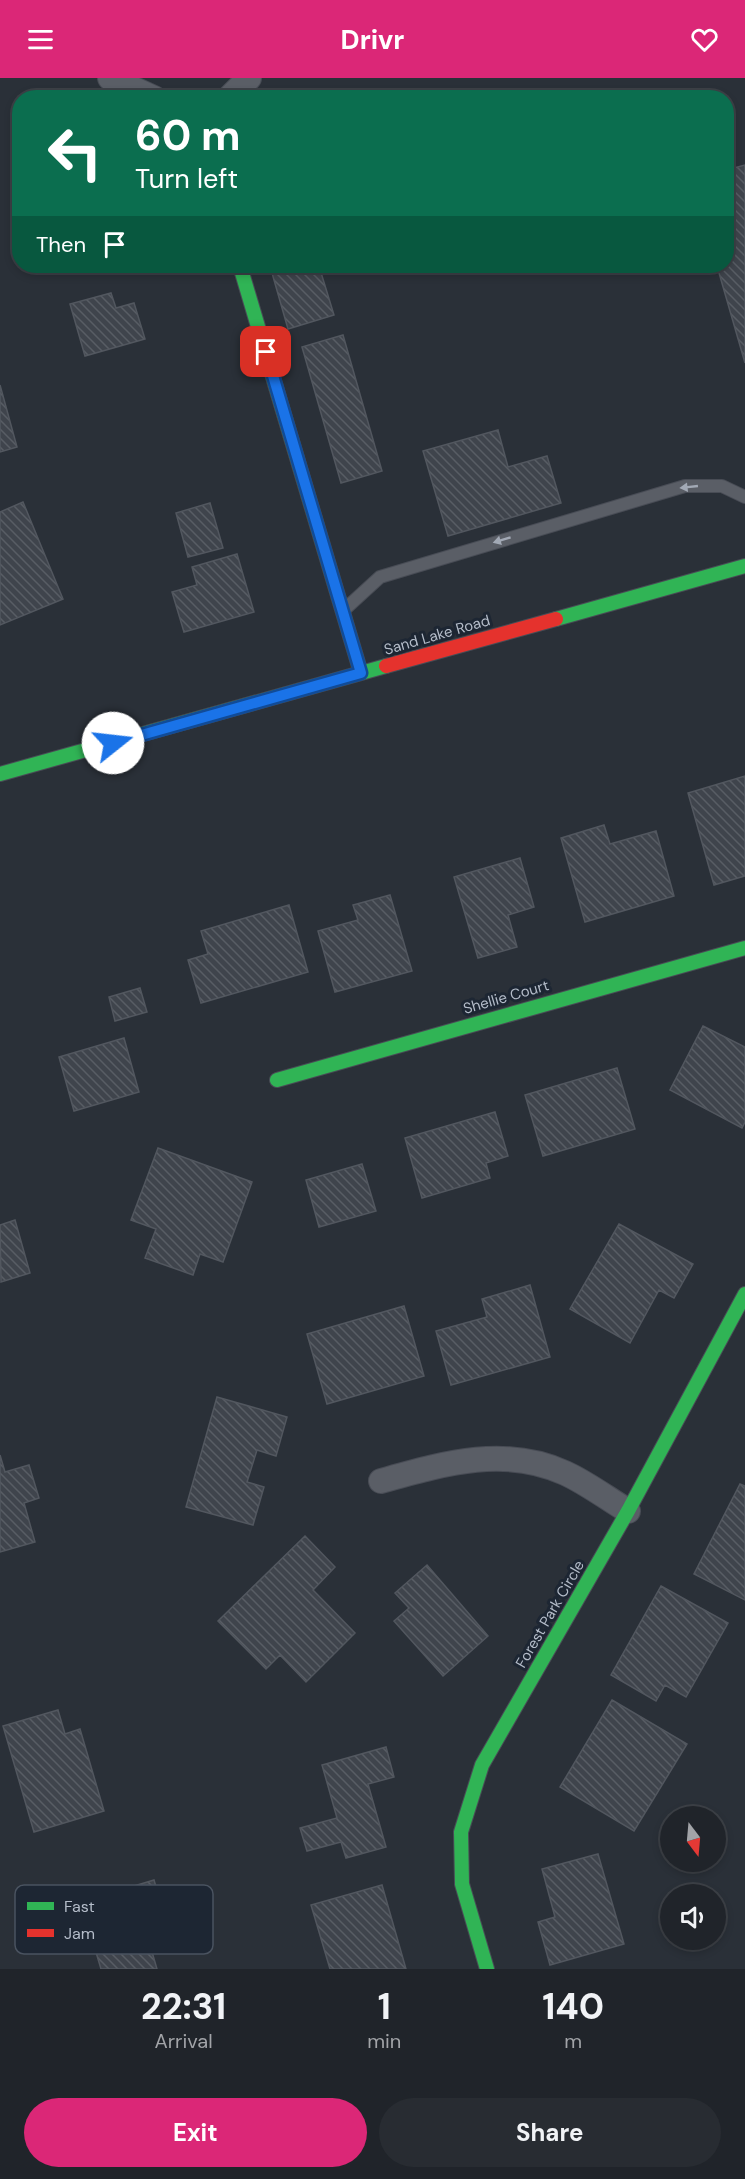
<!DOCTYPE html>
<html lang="en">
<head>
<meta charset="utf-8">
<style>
  :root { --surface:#20242a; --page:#282c32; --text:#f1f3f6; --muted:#a2a4a8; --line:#3d4147; --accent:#db2777 }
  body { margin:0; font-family:"DM Sans",sans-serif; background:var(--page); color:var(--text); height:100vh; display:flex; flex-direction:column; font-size:22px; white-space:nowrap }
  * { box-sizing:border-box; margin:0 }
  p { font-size:20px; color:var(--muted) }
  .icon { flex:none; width:33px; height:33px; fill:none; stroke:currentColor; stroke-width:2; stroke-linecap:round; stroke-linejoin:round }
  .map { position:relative; height:1891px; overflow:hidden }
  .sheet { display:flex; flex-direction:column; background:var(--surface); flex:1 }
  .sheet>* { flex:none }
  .top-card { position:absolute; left:12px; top:12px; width:722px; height:183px; border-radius:24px; box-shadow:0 3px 9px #0003,0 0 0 2px var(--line); background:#0b6e4f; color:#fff; overflow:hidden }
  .needle { width:39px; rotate:164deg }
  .buttons { position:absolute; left:660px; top:1728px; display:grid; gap:12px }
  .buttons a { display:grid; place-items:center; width:66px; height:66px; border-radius:50%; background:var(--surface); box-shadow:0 3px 9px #0003,0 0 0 2px var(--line); font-size:30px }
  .pin { position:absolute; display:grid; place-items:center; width:51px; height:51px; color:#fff; margin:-26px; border-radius:12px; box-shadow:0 3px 9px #0006 }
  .me { position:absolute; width:66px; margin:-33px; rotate:74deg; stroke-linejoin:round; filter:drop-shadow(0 0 4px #0008) }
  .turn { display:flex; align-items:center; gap:21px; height:126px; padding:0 24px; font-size:27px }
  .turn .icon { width:78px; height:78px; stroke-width:2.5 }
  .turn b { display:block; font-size:42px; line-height:51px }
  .then { display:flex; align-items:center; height:57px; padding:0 24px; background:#0003; gap:12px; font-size:22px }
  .eta { display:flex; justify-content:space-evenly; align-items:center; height:102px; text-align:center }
  .eta b { font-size:36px; font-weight:700; line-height:42px }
  .primary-button { display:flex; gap:12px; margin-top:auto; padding:12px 24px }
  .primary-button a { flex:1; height:69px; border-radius:36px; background:var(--accent); color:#fff; font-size:24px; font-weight:700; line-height:69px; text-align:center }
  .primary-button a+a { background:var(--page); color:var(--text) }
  header { display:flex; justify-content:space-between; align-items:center; height:78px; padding:0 24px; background:var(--accent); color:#fff; font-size:27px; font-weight:700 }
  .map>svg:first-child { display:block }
  .building { fill:url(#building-back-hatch); stroke:#52575f; stroke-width:1.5 }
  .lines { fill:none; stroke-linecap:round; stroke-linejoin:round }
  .lane-casing { stroke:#484c55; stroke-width:14 }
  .street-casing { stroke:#484c55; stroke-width:26 }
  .fast-casing { stroke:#484c55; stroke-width:16 }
  .jam-casing { stroke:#484c55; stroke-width:16 }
  .lane { stroke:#5a5e66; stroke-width:12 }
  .street { stroke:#5a5e66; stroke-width:24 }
  .fast { stroke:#30b455; stroke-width:14 }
  .jam { stroke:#e5322d; stroke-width:14 }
  .oneway { fill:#a2a9b5 }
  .route-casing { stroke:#114b97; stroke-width:15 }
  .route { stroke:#1a73e8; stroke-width:10 }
  .labels { text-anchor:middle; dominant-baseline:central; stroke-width:6; stroke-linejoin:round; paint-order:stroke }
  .street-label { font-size:15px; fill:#b4bcc9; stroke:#1d2633 }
  .key { fill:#1d2633; stroke:#4a5360; stroke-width:1.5 }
  .key-label { font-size:16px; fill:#b4bcc9 }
</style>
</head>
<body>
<header><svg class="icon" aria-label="menu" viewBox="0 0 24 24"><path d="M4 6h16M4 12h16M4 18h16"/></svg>Drivr<svg class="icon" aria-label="heart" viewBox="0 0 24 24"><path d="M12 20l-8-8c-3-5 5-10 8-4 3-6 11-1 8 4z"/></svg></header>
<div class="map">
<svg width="745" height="1891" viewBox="0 0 745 1891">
  <defs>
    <pattern id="building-back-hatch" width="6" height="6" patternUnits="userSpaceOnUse" patternTransform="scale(1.5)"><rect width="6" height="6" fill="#3f444c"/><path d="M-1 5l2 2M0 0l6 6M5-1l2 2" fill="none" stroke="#585d64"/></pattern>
  </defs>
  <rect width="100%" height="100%" fill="#2a3038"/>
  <!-- building -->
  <path class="building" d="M 745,87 L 745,285 L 717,188 L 726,188 L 726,92 Z
    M 270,188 L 319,188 L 334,237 L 288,251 Z
    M 111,215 L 116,230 L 134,225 L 145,261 L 85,278 L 70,226 Z
    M 343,257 L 382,393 L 341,405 L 302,269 Z
    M 0,307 L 17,369 L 0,374 Z
    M 498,352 L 508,389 L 547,378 L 561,425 L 448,458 L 423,373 Z
    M 23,424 L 63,521 L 0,547 L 0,434 Z
    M 210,425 L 223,470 L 188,479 L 176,435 Z
    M 237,476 L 254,534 L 184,554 L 172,514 L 197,507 L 192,489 Z
    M 745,698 L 745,798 L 714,807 L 688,715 Z
    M 604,747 L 610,766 L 656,753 L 674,818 L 585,844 L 561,760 Z
    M 520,780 L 534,829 L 508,837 L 517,869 L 478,880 L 454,799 Z
    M 390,817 L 412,893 L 335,914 L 318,853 L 358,842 L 353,827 Z
    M 289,827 L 308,894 L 201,925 L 188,882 L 208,876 L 201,853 Z
    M 140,910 L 147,934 L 115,943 L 109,919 Z
    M 703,948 L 745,969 L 745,1044 L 742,1050 L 670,1012 Z
    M 124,960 L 139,1014 L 74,1033 L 59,979 Z
    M 617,990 L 635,1051 L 543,1078 L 525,1017 Z
    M 495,1034 L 508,1078 L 486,1085 L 490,1100 L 422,1120 L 405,1060 Z
    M 158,1070 L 252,1104 L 223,1184 L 200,1176 L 193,1197 L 145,1180 L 156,1151 L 131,1142 Z
    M 362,1086 L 376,1133 L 319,1149 L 306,1102 Z
    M 15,1142 L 30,1195 L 1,1204 L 0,1147 Z
    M 619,1146 L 693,1186 L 674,1220 L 659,1212 L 630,1265 L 570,1231 Z
    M 530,1207 L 550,1279 L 451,1307 L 436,1253 L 487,1239 L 482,1221 Z
    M 404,1228 L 424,1298 L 327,1326 L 307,1256 Z
    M 217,1319 L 287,1339 L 276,1378 L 257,1372 L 247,1404 L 264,1409 L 253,1447 L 186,1429 Z
    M 0,1377 L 5,1394 L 29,1387 L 39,1420 L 24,1425 L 35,1464 L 0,1474 Z
    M 740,1406 L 745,1408 L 745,1522 L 694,1496 Z
    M 305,1458 L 335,1489 L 313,1512 L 355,1555 L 306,1604 L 280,1577 L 266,1591 L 218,1543 Z
    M 427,1487 L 488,1558 L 443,1598 L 394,1543 L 409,1530 L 395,1515 Z
    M 661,1508 L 728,1545 L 686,1619 L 665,1607 L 656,1623 L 611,1597 Z
    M 612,1622 L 687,1666 L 634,1753 L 560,1709 Z
    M 58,1632 L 65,1656 L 80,1651 L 104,1733 L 34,1754 L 3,1648 Z
    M 386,1669 L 394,1699 L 368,1706 L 386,1769 L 346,1780 L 341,1764 L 307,1773 L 300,1750 L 337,1740 L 322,1687 Z
    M 598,1776 L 624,1866 L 550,1887 L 538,1844 L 555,1839 L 542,1791 Z
    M 154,1802 L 166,1843 L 145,1850 L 157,1891 L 101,1891 L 81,1824 Z
    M 382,1807 L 406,1891 L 330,1891 L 311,1827 Z"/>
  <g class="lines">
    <!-- lane casing -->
    <g class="lane-casing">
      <path id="lane" d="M 345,531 L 380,499 L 685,408 L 722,408 L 745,419"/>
    </g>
    <!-- street casing -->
    <g class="street-casing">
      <path id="street" d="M 110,0 L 154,20
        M 229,20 L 249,0
        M 381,1403 C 442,1386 504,1367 565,1395 C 587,1405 608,1421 628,1433"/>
    </g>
    <!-- fast casing -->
    <g class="fast-casing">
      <path id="fast" d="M 240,188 L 361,595
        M 556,541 L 745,488
        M 0,696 L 386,588
        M 277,1002 L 745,870
        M 487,1891 L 462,1806 L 461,1754 L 482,1687 L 628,1433 L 745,1216"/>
    </g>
    <!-- jam casing -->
    <g class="jam-casing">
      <path id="jam" d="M 386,588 L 556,541"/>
    </g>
    <!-- lane -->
    <use href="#lane" class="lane"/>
    <!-- street -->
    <use href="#street" class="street"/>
    <!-- fast -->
    <use href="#fast" class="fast"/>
    <!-- jam -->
    <use href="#jam" class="jam"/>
  </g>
  <!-- one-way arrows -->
  <defs><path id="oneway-solid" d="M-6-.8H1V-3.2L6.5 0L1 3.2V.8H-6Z" transform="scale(1.5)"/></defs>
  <g class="oneway">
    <use href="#oneway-solid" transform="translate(689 409) rotate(174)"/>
    <use href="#oneway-solid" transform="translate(502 462) rotate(163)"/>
  </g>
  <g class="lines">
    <!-- route casing -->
    <g class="route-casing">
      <path id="route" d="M 113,665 L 361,595 L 266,274"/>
    </g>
    <!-- route -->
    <use href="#route" class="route"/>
  </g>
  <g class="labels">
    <!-- street labels -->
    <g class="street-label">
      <text transform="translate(437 557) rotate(-16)">Sand Lake Road</text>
      <text transform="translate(506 919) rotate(-16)">Shellie Court</text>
      <text transform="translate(550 1536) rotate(-60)">Forest Park Circle</text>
    </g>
  </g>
  <!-- legend -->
  <rect x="15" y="1807" width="198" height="69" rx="9" class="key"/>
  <rect x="27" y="1824" width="27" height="8" fill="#30b455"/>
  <rect x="27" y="1851" width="27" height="8" fill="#e5322d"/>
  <g class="key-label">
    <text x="64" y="1834">Fast</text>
    <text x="64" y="1861">Jam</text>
  </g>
</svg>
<div class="buttons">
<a><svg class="needle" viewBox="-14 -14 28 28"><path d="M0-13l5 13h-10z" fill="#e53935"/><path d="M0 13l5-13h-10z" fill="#a2a4a8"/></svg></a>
<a><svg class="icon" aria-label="sound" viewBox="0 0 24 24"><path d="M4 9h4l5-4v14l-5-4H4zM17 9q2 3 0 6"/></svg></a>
</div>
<div class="pin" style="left:266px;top:274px;background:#d93025"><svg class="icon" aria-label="arrive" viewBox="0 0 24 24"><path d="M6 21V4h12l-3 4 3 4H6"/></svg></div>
<svg class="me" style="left:113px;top:665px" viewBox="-20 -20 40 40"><circle r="19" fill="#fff"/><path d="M0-13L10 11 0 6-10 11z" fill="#1a73e8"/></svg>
<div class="top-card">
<div class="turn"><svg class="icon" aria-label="left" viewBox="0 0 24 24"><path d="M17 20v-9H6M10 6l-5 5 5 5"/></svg><div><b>60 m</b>Turn left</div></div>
<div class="then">Then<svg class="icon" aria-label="arrive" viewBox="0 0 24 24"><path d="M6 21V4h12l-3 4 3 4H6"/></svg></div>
</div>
</div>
<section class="sheet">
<div class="eta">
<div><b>22:31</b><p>Arrival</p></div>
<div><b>1</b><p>min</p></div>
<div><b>140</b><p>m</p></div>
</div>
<div class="primary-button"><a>Exit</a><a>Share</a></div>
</section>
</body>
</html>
